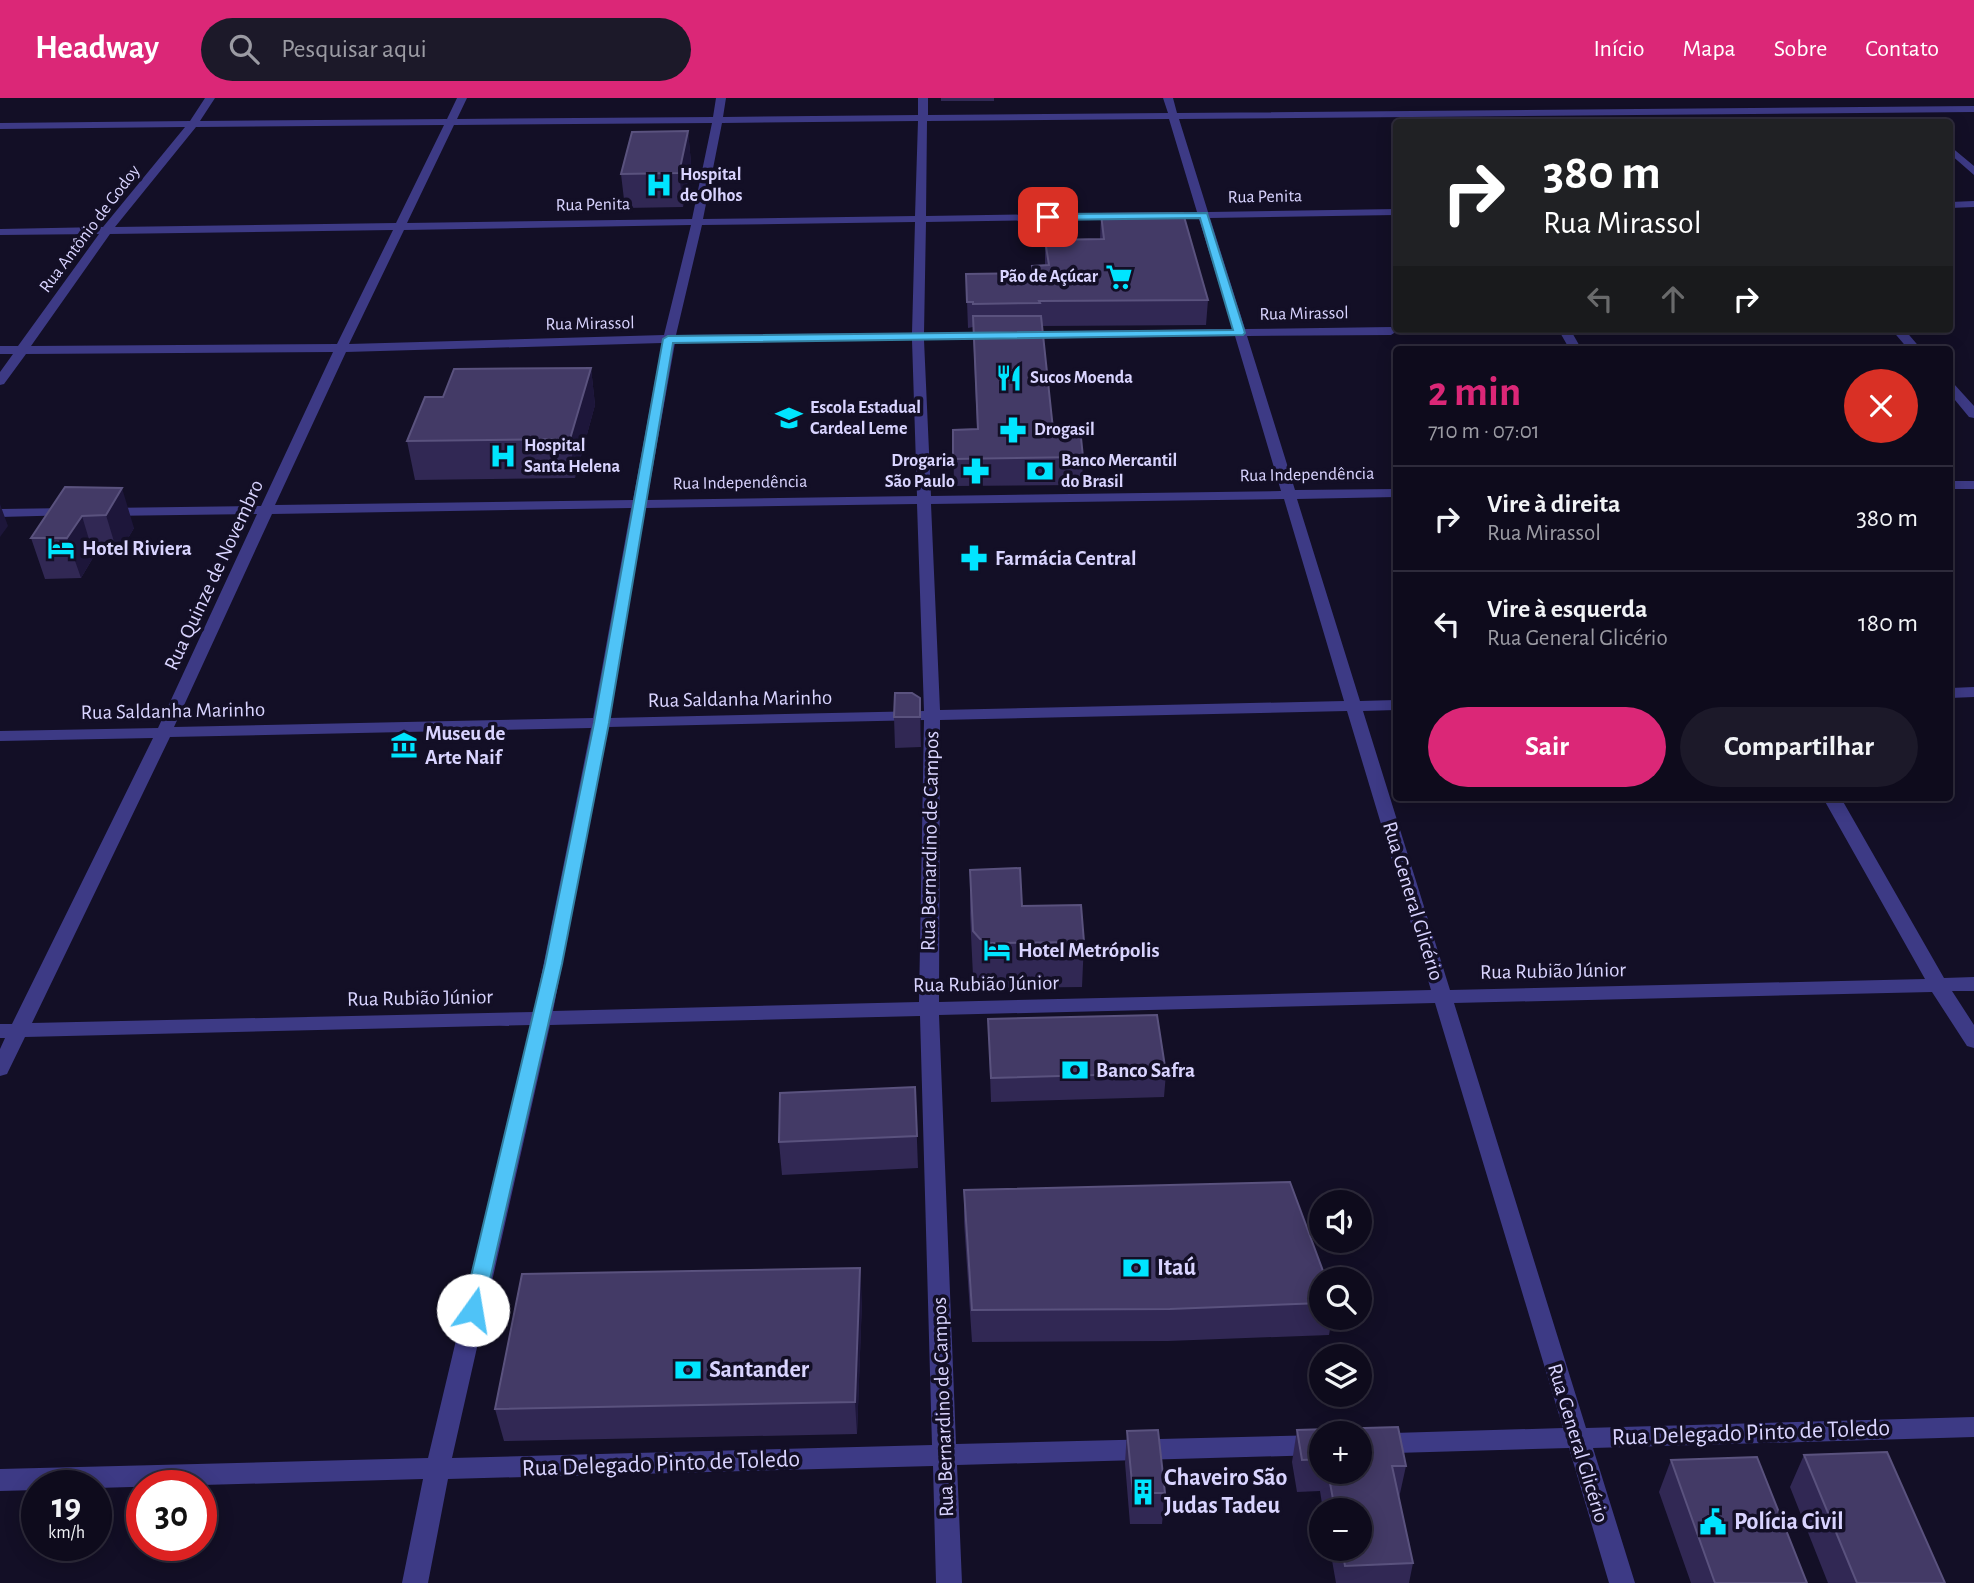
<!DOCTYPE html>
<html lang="pt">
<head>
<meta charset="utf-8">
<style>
  :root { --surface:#0e0b1c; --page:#1c1929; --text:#f1f3f6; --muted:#9b9ba3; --line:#2e2b3b; --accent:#db2777 }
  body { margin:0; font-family:"Alegreya Sans",sans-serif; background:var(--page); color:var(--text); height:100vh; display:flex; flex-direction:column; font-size:26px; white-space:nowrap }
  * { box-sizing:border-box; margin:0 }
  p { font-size:23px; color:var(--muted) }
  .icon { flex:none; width:38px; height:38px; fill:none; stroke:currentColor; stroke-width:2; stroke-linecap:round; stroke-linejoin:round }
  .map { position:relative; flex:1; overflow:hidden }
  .panel { position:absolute; left:1393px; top:248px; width:560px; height:455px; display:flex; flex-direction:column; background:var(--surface); border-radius:7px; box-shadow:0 4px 18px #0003,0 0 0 2px var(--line) }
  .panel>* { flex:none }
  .guide { position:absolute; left:1393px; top:21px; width:560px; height:214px; border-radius:7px; box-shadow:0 4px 18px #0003,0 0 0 2px var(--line); background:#202124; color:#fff; overflow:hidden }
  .fabs { position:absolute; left:1309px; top:1092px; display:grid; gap:14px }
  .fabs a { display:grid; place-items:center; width:63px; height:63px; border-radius:50%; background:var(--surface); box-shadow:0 4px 18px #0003,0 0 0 2px var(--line); font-size:35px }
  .speed { position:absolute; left:21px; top:1372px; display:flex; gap:14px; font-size:35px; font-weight:700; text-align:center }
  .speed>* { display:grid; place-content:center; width:91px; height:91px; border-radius:50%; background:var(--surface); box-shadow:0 4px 18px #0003,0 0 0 2px var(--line); line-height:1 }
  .speed small { font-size:18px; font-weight:400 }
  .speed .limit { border:10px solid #d22; background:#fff; color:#111 }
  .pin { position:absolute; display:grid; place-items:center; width:60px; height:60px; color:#fff; margin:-30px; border-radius:14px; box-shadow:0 4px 10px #0006 }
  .me { position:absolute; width:77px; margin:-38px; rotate:13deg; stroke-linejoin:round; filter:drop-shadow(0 0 5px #0008) }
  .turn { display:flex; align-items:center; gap:24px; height:147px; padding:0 35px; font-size:32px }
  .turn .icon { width:91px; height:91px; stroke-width:2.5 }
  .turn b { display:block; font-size:49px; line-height:60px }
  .lanes { display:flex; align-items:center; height:66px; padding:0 35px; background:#0003; justify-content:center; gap:35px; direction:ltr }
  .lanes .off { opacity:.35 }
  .round { display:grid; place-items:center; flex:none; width:74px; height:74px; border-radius:37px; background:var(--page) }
  .head { display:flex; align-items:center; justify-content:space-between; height:119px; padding:0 35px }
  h1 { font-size:42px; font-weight:600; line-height:52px; color:var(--accent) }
  .primary-button { display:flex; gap:14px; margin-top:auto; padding:14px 35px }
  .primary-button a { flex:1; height:80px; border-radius:42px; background:var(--accent); color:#fff; font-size:28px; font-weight:600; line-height:80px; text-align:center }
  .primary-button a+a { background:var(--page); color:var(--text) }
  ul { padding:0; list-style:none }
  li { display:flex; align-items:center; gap:21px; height:105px; padding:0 35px; border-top:2px solid var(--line) }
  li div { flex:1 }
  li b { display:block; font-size:26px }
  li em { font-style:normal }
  header { display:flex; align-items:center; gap:42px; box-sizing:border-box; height:98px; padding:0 35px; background:var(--accent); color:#fff }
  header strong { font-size:33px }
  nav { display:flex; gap:38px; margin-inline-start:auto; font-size:24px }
  .search { width:490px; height:63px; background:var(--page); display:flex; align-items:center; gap:18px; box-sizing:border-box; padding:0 24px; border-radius:38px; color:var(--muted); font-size:26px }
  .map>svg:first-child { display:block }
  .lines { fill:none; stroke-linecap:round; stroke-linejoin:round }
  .minor { fill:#3d3a85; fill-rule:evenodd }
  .wall { fill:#312854; fill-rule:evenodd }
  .shaded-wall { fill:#1d163a }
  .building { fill:#433a66; stroke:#5a527e; stroke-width:2 }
  .route { fill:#4fc3f7; stroke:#337fa1; stroke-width:2 }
  .labels { text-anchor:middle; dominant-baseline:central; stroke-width:7; stroke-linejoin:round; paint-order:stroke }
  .far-poi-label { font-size:18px; font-weight:bold; fill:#d9d4ff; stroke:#130f26; text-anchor:start }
  .far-street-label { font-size:18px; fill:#d9d4ff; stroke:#130f26 }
  .poi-label { font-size:21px; font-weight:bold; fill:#d9d4ff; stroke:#130f26; text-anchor:start }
  .street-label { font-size:21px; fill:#d9d4ff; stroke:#130f26 }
  .near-poi-label { font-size:24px; font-weight:bold; fill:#d9d4ff; stroke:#130f26; text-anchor:start }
  .near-street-label { font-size:24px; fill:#d9d4ff; stroke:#130f26 }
</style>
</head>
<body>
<header>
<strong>Headway</strong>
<div class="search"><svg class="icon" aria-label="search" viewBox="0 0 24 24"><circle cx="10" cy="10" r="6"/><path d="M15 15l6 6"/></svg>Pesquisar aqui</div>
<nav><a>Início</a><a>Mapa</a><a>Sobre</a><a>Contato</a></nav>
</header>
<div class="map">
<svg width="1974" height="1485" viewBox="0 0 1974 1485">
  <rect width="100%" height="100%" fill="#130f26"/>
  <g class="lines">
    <!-- minor -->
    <path class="minor" d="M 205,0 L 215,0 L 200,23 L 447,21 L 457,0 L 467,0 L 457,21 L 713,19 L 716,0 L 726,0 L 723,19 L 918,17 L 918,0 L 928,0 L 928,17 L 1168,15 L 1163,0 L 1173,0 L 1177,15 L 1974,8 L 1974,14 L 1179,21 L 1208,114 L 1396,111 L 1396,117 L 1210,120 L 1245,231 L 1391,229 L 1397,233 L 1391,237 L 1247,238 L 1295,392 L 1396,391 L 1396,399 L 1297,401 L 1360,603 L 1396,602 L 1396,612 L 1363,613 L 1450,892 L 1925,881 L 1823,700 L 1841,700 L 1944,880 L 1974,879 L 1974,893 L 1952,893 L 1974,927 L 1974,950 L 1967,948 L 1932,894 L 1454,905 L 1586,1330 L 1974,1319 L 1974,1339 L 1593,1350 L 1635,1485 L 1609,1485 L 1569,1350 L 1360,1356 L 1360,1336 L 1563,1330 L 1435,905 L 939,917 L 956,1346 L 1321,1337 L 1321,1357 L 957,1367 L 962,1485 L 936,1485 L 933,1368 L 448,1381 L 428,1485 L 402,1485 L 423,1381 L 96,1390 L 96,1388 L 37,1388 L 37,1392 L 0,1393 L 0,1371 L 428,1360 L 531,927 L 25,939 L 7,976 L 0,978 L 0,951 L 5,940 L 0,940 L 0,926 L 12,926 L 153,640 L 0,643 L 0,633 L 158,630 L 257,416 L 105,418 L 98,414 L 105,410 L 261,408 L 333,254 L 26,256 L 4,286 L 0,287 L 0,274 L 13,256 L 0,256 L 0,248 L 18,248 L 99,136 L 0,137 L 0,131 L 103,129 L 185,29 L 0,31 L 0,25 L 190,23 ZM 1169,21 L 1197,114 L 1162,115 L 1157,118 L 1162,121 L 1199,121 L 1233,231 L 924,235 L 926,124 L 1124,121 L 1129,118 L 1124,115 L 926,118 L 927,23 ZM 918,23 L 915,118 L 703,121 L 722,25 ZM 712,25 L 692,121 L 407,125 L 454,27 ZM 444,27 L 396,125 L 115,129 L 196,29 ZM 915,124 L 912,235 L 676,237 L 702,127 ZM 691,127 L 664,237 L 349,246 L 404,132 ZM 393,132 L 337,246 L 31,248 L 110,136 ZM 1235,238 L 1281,393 L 931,398 L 924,242 ZM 912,242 L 917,398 L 647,402 L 675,245 ZM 662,245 L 633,402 L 275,407 L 346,254 ZM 1284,401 L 1344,603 L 940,612 L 931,406 ZM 917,406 L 924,613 L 609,620 L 645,410 ZM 631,410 L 593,620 L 174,629 L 272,416 ZM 1347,613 L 1431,892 L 939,904 L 940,622 ZM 924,622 L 919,904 L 553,913 L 608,629 ZM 591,630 L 534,914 L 32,925 L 170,639 ZM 920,918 L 932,1347 L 452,1360 L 550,927 Z
      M 1950,48 L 1974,68 L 1974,77 L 1950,56 Z
      M 1974,103 L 1974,109 L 1950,110 L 1950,104 Z
      M 1558,231 L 1570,231 L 1582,252 L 1570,252 Z
      M 1891,231 L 1904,231 L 1922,252 L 1909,252 Z
      M 1950,285 L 1954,286 L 1974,308 L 1974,320 L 1969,319 L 1950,296 Z
      M 1950,383 L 1974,383 L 1974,391 L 1950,391 Z
      M 70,410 L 77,414 L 75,417 L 0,419 L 0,411 Z
      M 1974,589 L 1974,599 L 1950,600 L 1950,590 Z"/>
  </g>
  <!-- wall -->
  <path class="wall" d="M 941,0 L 994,0 L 994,3 L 941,3 Z
    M 688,33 L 691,65 L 683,109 L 625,110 L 621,76 Z
    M 1101,116 L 1208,202 L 1206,227 L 1042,228 L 1053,331 L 1083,359 L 1082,387 L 954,388 L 953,332 L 977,331 L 973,232 L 973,229 L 968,230 L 966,176 L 1032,175 L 1032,168 L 1045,167 L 1045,142 L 1100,141 Z
    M 591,270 L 595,307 L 575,380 L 415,382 L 407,343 Z
    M 65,389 L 134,430 L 118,457 L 94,458 L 81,480 L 45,481 L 31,440 Z
    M 920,600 L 921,649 L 895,650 L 894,619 Z
    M 970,772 L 1022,808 L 1084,844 L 1082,889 L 991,890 L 980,886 L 973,878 L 970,816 Z
    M 988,921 L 1166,975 L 1164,999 L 991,1004 Z
    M 915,989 L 918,1070 L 782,1077 L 779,1044 Z
    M 964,1092 L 1321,1181 L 1321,1220 L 1332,1220 L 1329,1237 L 1168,1243 L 972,1244 L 964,1124 Z
    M 862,1202 L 857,1336 L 504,1343 L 495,1311 Z
    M 1398,1329 L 1406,1368 L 1399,1400 L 1413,1465 L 1409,1485 L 1336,1485 L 1330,1451 L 1360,1451 L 1360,1412 L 1323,1412 L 1320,1393 L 1297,1394 L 1292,1364 L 1297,1332 ZM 1321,1335 L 1360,1335 L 1360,1374 L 1321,1374 Z
    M 1127,1333 L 1165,1395 L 1162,1426 L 1130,1426 L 1125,1365 Z
    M 1804,1357 L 1945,1485 L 1828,1485 L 1790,1389 Z
    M 1671,1362 L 1807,1485 L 1691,1485 L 1659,1394 Z"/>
  <!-- shaded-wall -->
  <path class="shaded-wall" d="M 688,33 L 691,65 L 683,109 L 679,75 Z
    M 591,270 L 595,307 L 575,380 L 570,341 Z
    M 122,390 L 134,430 L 118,457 L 106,417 Z
    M 0,406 L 8,428 L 0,439 Z
    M 82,418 L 94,458 L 81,480 L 67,440 Z
    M 920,600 L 921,630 L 921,649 L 920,619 Z
    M 860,1170 L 862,1202 L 857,1336 L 855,1304 Z"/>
  <!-- building -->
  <path class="building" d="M 688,33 L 679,75 L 621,76 L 632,34 Z
    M 1183,115 L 1208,202 L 1039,203 L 1040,205 L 973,206 L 973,204 L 967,204 L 966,176 L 1033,175 L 1032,168 L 1049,167 L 1045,142 L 1104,141 L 1101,116 Z
    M 973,218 L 1041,218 L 1053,331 L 1080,330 L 1083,359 L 953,361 L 953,332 L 978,331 Z
    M 591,270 L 570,341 L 407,343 L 425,299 L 443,299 L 454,271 Z
    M 65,389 L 122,390 L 106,417 L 82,418 L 67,440 L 31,440 Z
    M 895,595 L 912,595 L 920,600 L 920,619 L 894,619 Z
    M 1020,770 L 1022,808 L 1081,807 L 1084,844 L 991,845 L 980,841 L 973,833 L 970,772 Z
    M 1157,917 L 1166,975 L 991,980 L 988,921 Z
    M 915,989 L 917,1038 L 779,1044 L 780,995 Z
    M 1290,1084 L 1326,1181 L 1321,1181 L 1321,1205 L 1170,1211 L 972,1212 L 964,1092 Z
    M 860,1170 L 855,1304 L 495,1311 L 522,1176 Z
    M 1398,1329 L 1406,1368 L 1392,1368 L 1413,1465 L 1345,1468 L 1342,1451 L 1360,1451 L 1360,1412 L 1335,1412 L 1328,1374 L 1360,1374 L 1360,1335 L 1321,1335 L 1321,1361 L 1302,1362 L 1297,1332 Z
    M 1158,1332 L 1165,1395 L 1133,1395 L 1127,1333 Z
    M 1887,1354 L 1945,1485 L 1857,1485 L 1804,1357 Z
    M 1757,1359 L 1807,1485 L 1715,1485 L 1671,1362 Z"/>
  <!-- route -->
  <path class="route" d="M 1207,115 L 1245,235 L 1243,237 L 673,245 L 609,625 L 562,866 L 483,1212 L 480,1218 L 473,1221 L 466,1218 L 463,1212 L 545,866 L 594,625 L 663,241 L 668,238 L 1233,232 L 1200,120 L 1048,122 L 1043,119 L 1048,116 Z"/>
  <!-- icons -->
  <defs>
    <g id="hospital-bare" transform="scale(2.1)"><path d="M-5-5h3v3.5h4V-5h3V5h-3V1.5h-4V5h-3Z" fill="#00e5ff" stroke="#130f26" stroke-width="2.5" paint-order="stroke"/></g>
    <g id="supermarket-bare" transform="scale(2.1)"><path d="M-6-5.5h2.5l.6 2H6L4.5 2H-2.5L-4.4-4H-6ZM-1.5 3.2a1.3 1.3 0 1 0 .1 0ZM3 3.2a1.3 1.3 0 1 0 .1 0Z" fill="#00e5ff" stroke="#130f26" stroke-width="2.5" paint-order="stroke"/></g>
    <g id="restaurant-bare" transform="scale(2.1)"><path d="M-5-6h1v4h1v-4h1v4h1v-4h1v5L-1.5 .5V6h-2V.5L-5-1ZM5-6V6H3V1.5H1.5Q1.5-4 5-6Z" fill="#00e5ff" stroke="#130f26" stroke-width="2.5" paint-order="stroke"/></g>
    <g id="school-bare" transform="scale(2.1)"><path d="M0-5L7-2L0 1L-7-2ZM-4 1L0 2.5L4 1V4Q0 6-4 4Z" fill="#00e5ff" stroke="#130f26" stroke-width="2.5" paint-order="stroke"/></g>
    <g id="pharmacy-bare" transform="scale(2.1)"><path d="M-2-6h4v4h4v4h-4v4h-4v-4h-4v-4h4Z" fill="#00e5ff" stroke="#130f26" stroke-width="2.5" paint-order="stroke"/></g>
    <g id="bank-bare" transform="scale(2.1)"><path d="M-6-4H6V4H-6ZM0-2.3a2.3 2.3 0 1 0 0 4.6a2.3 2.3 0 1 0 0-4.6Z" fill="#00e5ff" stroke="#130f26" stroke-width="2.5" paint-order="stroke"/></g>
    <g id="hotel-bare" transform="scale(2.1)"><path d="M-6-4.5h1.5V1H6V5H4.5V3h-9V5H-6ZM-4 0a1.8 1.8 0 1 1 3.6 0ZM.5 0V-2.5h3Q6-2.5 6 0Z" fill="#00e5ff" stroke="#130f26" stroke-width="2.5" paint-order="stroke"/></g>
    <g id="museum-bare" transform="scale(2.1)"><path d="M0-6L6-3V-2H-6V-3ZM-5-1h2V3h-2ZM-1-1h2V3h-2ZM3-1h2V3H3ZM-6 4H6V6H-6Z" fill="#00e5ff" stroke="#130f26" stroke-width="2.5" paint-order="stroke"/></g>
    <g id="building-bare" transform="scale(2.1)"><path d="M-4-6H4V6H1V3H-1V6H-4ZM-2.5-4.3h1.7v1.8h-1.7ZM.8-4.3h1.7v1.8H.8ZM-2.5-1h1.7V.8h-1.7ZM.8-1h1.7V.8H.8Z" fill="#00e5ff" stroke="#130f26" stroke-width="2.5" paint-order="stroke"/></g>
    <g id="civic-bare" transform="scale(2.1)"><path d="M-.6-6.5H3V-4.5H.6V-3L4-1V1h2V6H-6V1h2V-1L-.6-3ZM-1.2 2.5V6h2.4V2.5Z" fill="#00e5ff" stroke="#130f26" stroke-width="2.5" paint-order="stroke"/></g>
  </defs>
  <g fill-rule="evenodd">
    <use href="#hospital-bare" x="659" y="87"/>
    <use href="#supermarket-bare" x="1119" y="179"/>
    <use href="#restaurant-bare" x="1009" y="280"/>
    <use href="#school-bare" x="789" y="320"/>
    <use href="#pharmacy-bare" x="1013" y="332"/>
    <use href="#hospital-bare" x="503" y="358"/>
    <use href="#pharmacy-bare" x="976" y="373"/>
    <use href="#bank-bare" x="1040" y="373"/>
    <use href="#hotel-bare" x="61" y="450"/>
    <use href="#pharmacy-bare" x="974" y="460"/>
    <use href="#museum-bare" x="404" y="647"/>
    <use href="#hotel-bare" x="997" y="852"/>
    <use href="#bank-bare" x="1075" y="972"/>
    <use href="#bank-bare" x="1136" y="1170"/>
    <use href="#bank-bare" x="688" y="1272"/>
    <use href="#building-bare" x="1143" y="1394"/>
    <use href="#civic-bare" x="1713" y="1424"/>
  </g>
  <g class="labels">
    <!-- far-poi labels -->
    <g class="far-poi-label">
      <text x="680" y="77">Hospital<tspan x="680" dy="21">de Olhos</tspan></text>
      <text x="1098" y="179" text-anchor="end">Pão de Açúcar</text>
      <text x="1030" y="280">Sucos Moenda</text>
      <text x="810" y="310">Escola Estadual<tspan x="810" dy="21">Cardeal Leme</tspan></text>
      <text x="1034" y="332">Drogasil</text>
      <text x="524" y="348">Hospital<tspan x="524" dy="21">Santa Helena</tspan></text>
      <text x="955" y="363" text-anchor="end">Drogaria<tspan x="955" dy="21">São Paulo</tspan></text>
      <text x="1061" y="363">Banco Mercantil<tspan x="1061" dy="21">do Brasil</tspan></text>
    </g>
    <!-- far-street labels -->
    <g class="far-street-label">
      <text transform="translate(1265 99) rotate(-1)">Rua Penita</text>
      <text transform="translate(593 107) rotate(-1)">Rua Penita</text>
      <text transform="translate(90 131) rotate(-53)">Rua Antônio de Godoy</text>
      <text transform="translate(1304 216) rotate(-1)">Rua Mirassol</text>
      <text transform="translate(590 226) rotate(-1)">Rua Mirassol</text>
      <text transform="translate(1307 377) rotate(-1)">Rua Independência</text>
      <text transform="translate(740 385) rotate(-1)">Rua Independência</text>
    </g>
    <!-- poi labels -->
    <g class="poi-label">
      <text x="82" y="450">Hotel Riviera</text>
      <text x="995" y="460">Farmácia Central</text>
      <text x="425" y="635">Museu de<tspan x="425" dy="24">Arte Naif</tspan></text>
      <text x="1018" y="852">Hotel Metrópolis</text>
      <text x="1096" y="972">Banco Safra</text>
    </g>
    <!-- street labels -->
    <g class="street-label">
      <text transform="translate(214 477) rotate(-65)">Rua Quinze de Novembro</text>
      <text transform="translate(740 601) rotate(-1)">Rua Saldanha Marinho</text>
      <text transform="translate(173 613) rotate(-1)">Rua Saldanha Marinho</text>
      <text transform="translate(930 743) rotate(-89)">Rua Bernardino de Campos</text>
      <text transform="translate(1413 803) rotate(73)">Rua General Glicério</text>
      <text transform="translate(1553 873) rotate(-1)">Rua Rubião Júnior</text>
      <text transform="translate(986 886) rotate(-1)">Rua Rubião Júnior</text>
      <text transform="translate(420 900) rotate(-1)">Rua Rubião Júnior</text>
      <text transform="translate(943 1309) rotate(-92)">Rua Bernardino de Campos</text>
      <text transform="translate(1578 1345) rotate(73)">Rua General Glicério</text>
    </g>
    <!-- near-poi labels -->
    <g class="near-poi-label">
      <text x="1157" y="1170">Itaú</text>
      <text x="709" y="1272">Santander</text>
      <text x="1164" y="1380">Chaveiro São<tspan x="1164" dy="28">Judas Tadeu</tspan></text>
      <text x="1734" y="1424">Polícia Civil</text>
    </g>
    <!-- near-street labels -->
    <g class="near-street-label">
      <text transform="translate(1751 1335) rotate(-2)">Rua Delegado Pinto de Toledo</text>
      <text transform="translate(661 1366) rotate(-2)">Rua Delegado Pinto de Toledo</text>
    </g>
  </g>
</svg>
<div class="fabs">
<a><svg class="icon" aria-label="sound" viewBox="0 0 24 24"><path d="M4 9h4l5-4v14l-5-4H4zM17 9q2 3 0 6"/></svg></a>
<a><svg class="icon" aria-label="search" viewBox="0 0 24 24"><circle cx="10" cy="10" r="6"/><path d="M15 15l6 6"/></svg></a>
<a><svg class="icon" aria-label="layers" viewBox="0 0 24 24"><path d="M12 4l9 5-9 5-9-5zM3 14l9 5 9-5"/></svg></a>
<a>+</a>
<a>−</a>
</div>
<div class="speed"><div>19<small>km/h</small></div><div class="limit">30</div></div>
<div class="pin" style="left:1048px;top:119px;background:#d93025"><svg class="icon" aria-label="arrive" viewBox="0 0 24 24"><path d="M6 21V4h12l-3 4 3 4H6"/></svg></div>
<svg class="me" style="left:473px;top:1212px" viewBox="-20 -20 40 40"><circle r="19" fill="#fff"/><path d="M0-13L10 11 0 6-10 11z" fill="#4fc3f7"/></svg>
<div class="guide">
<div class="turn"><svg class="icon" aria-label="right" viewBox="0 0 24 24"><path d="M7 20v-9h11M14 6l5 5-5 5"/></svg><div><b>380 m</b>Rua Mirassol</div></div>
<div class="lanes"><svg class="icon off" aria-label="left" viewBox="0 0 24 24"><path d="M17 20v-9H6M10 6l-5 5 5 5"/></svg><svg class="icon off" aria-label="ahead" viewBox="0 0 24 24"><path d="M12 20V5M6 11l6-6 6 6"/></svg><svg class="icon" aria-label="right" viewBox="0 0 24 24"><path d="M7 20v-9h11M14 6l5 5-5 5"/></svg></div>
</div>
<section class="panel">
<div class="head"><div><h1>2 min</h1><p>710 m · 07:01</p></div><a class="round" style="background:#d93025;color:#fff"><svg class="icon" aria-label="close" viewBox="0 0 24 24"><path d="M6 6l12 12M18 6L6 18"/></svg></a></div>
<ul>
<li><svg class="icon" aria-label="right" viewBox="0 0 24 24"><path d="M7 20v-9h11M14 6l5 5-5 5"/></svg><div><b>Vire à direita</b><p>Rua Mirassol</p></div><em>380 m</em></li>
<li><svg class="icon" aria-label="left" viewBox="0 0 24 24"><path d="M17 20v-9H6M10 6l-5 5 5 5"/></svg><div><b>Vire à esquerda</b><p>Rua General Glicério</p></div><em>180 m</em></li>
</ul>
<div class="primary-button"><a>Sair</a><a>Compartilhar</a></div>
</section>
</div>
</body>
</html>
